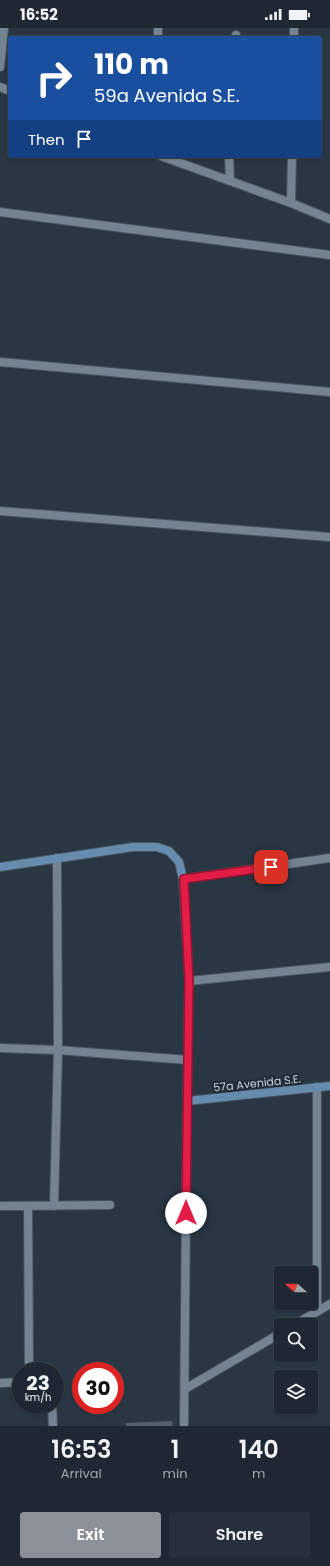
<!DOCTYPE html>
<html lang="en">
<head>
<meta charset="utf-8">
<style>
  :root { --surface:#1f2832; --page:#27303a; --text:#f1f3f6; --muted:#a1a6ac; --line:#3c444d; --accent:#8c9099 }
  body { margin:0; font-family:Poppins,sans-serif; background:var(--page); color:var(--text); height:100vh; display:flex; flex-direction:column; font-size:15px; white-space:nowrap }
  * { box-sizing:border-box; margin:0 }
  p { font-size:13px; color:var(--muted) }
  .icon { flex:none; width:22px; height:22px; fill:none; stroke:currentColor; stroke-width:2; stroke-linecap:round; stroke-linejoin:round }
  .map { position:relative; height:1398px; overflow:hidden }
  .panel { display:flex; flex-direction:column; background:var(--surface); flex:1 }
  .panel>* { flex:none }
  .guide { position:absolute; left:8px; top:8px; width:314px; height:122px; border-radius:4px; box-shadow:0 1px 3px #0004,0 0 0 1px var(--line); background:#1a4fa0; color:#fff; overflow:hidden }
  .needle { width:26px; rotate:290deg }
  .buttons { position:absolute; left:274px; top:1238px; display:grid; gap:8px }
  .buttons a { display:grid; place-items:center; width:44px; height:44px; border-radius:4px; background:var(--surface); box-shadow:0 1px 3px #0004,0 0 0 1px var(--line); font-size:20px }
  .speed { position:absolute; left:12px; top:1334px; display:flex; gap:8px; font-size:20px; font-weight:700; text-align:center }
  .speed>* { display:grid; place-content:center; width:52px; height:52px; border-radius:50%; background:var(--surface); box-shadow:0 1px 3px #0004,0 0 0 1px var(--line); line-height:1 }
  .speed small { font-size:10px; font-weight:400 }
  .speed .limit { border:6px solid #d22; background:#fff; color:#111 }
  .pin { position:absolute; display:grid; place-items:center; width:34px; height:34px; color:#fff; margin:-17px; border-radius:8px; box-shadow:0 2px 6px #0006 }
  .me { position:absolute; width:44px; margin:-22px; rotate:0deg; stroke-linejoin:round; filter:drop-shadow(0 0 3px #0008) }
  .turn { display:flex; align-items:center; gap:14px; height:84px; padding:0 20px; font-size:18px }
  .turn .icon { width:52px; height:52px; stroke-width:2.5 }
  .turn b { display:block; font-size:28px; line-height:34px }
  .then { display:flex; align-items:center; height:38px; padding:0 20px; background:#0003; gap:8px; font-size:15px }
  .eta { display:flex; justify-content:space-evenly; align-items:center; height:68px; text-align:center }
  .eta b { font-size:24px; font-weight:600; line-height:28px }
  .button { display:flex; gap:8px; margin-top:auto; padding:8px 20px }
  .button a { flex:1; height:46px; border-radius:4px; background:var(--accent); color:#fff; font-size:16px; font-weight:600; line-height:46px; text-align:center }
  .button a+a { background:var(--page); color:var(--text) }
  .status { display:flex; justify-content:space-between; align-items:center; height:28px; padding:0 20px; background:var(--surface); direction:ltr }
  .status svg { height:11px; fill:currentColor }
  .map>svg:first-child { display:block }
  .building { fill:#515f6e }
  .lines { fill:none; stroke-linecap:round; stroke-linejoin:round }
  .street-casing { stroke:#49545f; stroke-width:10 }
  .secondary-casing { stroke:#49545f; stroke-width:10 }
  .street { stroke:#748392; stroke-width:8 }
  .secondary { stroke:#658caf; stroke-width:8 }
  .route-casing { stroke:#92132f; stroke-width:10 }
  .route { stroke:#e11d48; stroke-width:7 }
  .labels { text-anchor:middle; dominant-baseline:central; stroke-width:4; stroke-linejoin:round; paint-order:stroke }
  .street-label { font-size:11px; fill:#ccd4dd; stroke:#1f2c38 }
</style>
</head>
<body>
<div class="status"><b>16:52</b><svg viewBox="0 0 49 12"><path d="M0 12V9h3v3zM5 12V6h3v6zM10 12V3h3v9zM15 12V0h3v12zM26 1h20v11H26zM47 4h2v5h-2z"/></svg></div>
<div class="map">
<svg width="330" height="1398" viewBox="0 0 330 1398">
  <rect width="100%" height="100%" fill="#293643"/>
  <!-- building -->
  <path class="building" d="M 172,1393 L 173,1398 L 126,1398 L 126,1395 Z"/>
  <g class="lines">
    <!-- street casing -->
    <g class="street-casing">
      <path id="street" d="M 158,10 L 158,0
        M 236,10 L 236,7
        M 294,10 L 294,0
        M 0,39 L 4,0
        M 0,59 L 10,63
        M 161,128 L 291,175 L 330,191
        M 229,128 L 230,153
        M 291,175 L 292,128
        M 0,184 L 330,227
        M 0,334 L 330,364
        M 0,483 L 330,509
        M 183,851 L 330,830
        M 189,953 L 330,939
        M 0,1020 L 58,1022 L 188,1032
        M 317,1059 L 317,1283
        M 0,1178 L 110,1177
        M 28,1178 L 29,1343
        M 54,1178 L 58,1022 L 57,830
        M 294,1297 L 330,1276
        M 0,1355 L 21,1354
        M 185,1361 L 281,1305
        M 52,1377 L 53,1398
        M 184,1398 L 187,1073"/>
    </g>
    <!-- secondary casing -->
    <g class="secondary-casing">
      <path id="secondary" d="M 0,839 L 133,819 L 157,819 L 169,823 L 179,834 L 183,851 L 189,953 L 187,1073 L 330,1058"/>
    </g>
    <!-- street -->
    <use href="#street" class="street"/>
    <!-- secondary -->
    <use href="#secondary" class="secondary"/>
  </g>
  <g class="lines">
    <!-- route casing -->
    <g class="route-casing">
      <path id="route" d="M 186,1185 L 189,953 L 184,851 L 271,839"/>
    </g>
    <!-- route -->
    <use href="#route" class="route"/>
  </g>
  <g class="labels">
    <!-- street labels -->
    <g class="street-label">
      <text transform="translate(257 1055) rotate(-6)">57a Avenida S.E.</text>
    </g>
  </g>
</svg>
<div class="buttons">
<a><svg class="needle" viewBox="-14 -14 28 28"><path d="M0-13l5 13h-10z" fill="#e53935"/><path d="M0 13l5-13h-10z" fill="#a1a6ac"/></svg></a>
<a><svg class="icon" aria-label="search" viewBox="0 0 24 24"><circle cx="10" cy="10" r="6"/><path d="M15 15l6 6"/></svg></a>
<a><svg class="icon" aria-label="layers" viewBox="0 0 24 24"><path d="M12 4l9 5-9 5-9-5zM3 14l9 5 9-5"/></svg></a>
</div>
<div class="speed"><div>23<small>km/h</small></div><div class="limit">30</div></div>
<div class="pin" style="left:271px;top:839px;background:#d93025"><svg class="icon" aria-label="arrive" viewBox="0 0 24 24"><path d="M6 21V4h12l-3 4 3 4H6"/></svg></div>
<svg class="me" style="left:186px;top:1185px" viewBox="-20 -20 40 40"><circle r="19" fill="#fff"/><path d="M0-13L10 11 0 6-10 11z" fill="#e11d48"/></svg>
<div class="guide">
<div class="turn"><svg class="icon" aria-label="right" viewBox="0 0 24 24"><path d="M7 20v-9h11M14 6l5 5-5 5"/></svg><div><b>110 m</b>59a Avenida S.E.</div></div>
<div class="then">Then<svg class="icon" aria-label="arrive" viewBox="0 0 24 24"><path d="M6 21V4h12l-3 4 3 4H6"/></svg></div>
</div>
</div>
<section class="panel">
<div class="eta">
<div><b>16:53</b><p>Arrival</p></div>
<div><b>1</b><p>min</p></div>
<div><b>140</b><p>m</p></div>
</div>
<div class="button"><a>Exit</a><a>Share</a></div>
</section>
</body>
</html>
